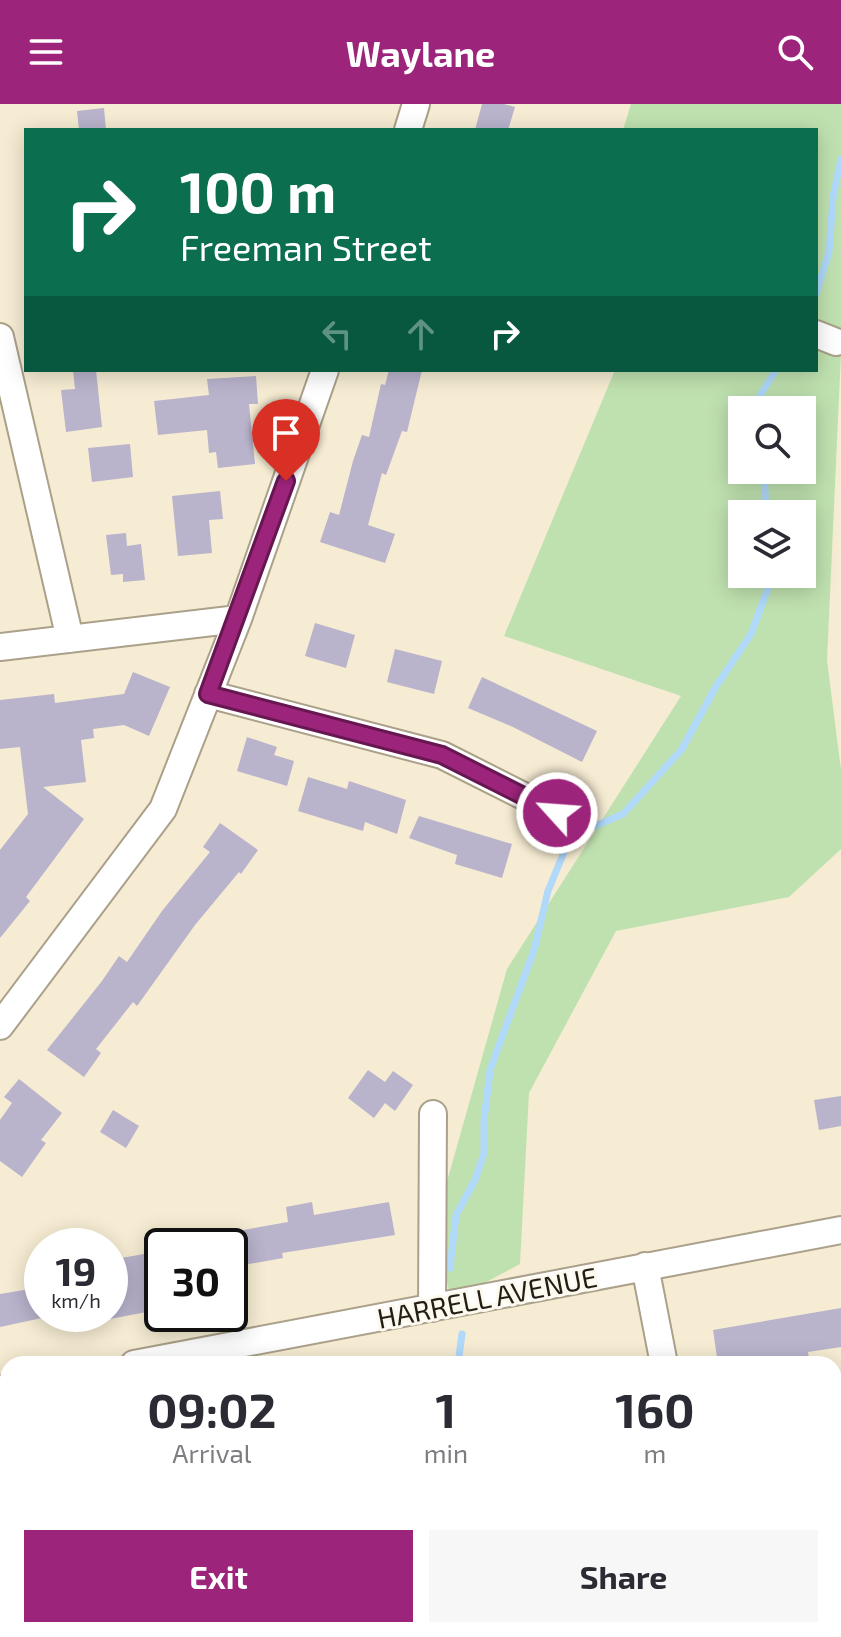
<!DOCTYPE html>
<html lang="en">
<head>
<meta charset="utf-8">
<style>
  :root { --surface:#fff; --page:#f7f7f7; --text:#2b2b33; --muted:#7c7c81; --accent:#9d247b }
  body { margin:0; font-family:"Exo 2",sans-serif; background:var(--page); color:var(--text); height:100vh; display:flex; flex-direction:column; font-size:30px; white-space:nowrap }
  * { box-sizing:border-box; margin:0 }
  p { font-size:26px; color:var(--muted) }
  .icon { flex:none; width:44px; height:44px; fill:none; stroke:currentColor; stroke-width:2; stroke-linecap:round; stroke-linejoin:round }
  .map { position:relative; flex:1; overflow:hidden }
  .details { position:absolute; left:0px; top:1252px; width:842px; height:282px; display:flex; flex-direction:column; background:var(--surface); border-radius:24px 24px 0 0; box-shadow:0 4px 20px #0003 }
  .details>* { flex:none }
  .top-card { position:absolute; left:24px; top:24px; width:794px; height:244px; border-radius:0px; box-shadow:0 4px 20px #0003; background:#0b6e4f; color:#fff; overflow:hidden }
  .fabs { position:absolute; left:728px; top:292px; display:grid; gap:16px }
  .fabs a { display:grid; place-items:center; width:88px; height:88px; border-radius:0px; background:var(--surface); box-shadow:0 4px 20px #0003; font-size:40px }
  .speed { position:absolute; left:24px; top:1124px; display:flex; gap:16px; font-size:40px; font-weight:700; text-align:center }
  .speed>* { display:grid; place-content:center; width:104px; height:104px; border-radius:50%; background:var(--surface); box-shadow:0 4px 20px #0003; line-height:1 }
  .speed small { font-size:20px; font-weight:400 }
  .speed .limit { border:4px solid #111; border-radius:12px; background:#fff; color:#111 }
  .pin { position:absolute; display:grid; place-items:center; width:68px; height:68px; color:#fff; margin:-82px -34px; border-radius:50% 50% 50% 0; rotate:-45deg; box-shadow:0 0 8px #0007 }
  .pin .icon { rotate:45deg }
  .me { position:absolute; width:88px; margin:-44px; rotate:296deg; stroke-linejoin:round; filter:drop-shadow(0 0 6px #0008) }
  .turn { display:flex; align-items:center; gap:28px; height:168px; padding:0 24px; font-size:36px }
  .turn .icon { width:104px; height:104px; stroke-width:2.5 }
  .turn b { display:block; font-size:56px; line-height:68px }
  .lanes { display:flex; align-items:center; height:76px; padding:0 24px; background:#0003; justify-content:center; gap:40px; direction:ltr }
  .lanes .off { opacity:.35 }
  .eta { display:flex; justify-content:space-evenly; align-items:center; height:136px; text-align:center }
  .eta b { font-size:48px; font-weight:700; line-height:56px }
  .action { display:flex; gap:16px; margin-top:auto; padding:16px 24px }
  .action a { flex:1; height:92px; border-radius:0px; background:var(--accent); color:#fff; font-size:32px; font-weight:700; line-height:92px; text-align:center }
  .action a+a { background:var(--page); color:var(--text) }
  header { display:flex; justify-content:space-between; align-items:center; height:104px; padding:0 24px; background:var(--accent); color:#fff; font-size:36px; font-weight:700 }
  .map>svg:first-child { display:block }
  .green { fill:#bfe1af; fill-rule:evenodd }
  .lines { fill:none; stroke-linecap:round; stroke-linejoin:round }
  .stream { stroke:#b0d9fa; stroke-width:7 }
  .building { fill:#b9b3cc }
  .minor-casing { stroke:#aba18a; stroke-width:30 }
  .minor { stroke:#fff; stroke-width:26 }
  .route-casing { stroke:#661750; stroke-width:20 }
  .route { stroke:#9d247b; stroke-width:14 }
  .labels { text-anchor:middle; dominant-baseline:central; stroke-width:6; stroke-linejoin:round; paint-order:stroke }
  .street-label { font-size:28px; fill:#221e15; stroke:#fdf9ef }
</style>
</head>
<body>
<header><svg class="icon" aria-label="menu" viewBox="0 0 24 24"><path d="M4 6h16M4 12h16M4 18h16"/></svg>Waylane<svg class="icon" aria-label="search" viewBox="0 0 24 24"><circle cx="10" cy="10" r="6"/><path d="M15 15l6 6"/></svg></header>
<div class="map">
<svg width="841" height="1533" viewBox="0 0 841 1533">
  <rect width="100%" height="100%" fill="#f6ecd3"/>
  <!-- green -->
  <path class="green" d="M 631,0 L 841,0 L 841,249 L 827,556 L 841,666 L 841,745 L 789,793 L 616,827 L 529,989 L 520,1160 L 451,1197 L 435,1120 L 507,865 L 681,592 L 504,532 L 615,266 L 816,266 L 816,26 L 623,26 ZM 742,306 L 802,306 L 802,366 L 742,366 ZM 742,410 L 802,410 L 802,470 L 742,470 Z"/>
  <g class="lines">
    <!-- stream -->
    <path class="stream" d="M 816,190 L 829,148 L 833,93 L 841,55
      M 760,306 L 759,293 L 776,266
      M 764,366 L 766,410
      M 450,1164 L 456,1111 L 475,1076 L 484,1049 L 484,1016 L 490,966 L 534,846 L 548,787 L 567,741 L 586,726 L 623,710 L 682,645 L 715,584 L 751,530 L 768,484 L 768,470
      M 458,1260 L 462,1230
      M 426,1533 L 426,1526"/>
  </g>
  <!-- building -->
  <path class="building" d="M 482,0 L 504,0 L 515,3 L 508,26 L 475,26 Z
    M 104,4 L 106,26 L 79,26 L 77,7 Z
    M 73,266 L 96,266 L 102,323 L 66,328 L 61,286 L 75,285 Z
    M 389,266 L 422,266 L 407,328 L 402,327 L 386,371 L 382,369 L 368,421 L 395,430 L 385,459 L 320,438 L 330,408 L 339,411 L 353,357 L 362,331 L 369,333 L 381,280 L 385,281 Z
    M 256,272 L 258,300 L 249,300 L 255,360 L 218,364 L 216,348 L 209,349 L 207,326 L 158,331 L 154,297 L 209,291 L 207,275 Z
    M 130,340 L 133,373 L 92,378 L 88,344 Z
    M 220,387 L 223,415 L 209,416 L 212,449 L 178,452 L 172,392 Z
    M 126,429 L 127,442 L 141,440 L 145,476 L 123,478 L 123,470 L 111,471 L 106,431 Z
    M 315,519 L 355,531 L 346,564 L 305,552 Z
    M 395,545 L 442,557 L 434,590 L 387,578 Z
    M 133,568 L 170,583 L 149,632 L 124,621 L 93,625 L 94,634 L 81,636 L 86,678 L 43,683 L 84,715 L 26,793 L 30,797 L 0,834 L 0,746 L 28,710 L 20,643 L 0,645 L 0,596 L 54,590 L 55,599 L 124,590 Z
    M 482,573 L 597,627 L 582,658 L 513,623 L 468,604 Z
    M 247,633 L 277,643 L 274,651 L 294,657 L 287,682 L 237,667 Z
    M 308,673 L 347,685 L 349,677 L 406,696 L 397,730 L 365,718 L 363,727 L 298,707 Z
    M 419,712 L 512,740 L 502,774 L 455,760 L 457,751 L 409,734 Z
    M 220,719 L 258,746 L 241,770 L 239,768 L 195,821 L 137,902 L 133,898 L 96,945 L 101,949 L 84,973 L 47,946 L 102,877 L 119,852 L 127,858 L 162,807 L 210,748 L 203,743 Z
    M 368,966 L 385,978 L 393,967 L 413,981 L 395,1007 L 385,999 L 374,1014 L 348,994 Z
    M 19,975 L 62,1009 L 41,1036 L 46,1039 L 22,1073 L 0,1057 L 0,1016 L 12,999 L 4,993 Z
    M 841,992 L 841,1022 L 819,1026 L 814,996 Z
    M 113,1006 L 139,1022 L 126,1044 L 100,1028 Z
    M 312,1098 L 314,1111 L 389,1098 L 395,1131 L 282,1149 L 283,1154 L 244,1161 L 238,1127 L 288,1118 L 286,1103 Z
    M 155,1148 L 162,1188 L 162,1205 L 110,1215 L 110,1165 L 118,1164 L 116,1155 Z
    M 42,1183 L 42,1214 L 0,1223 L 0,1190 Z
    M 841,1204 L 841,1243 L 808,1248 L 810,1260 L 718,1260 L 713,1226 Z"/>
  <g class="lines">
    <!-- minor casing -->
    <g class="minor-casing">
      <path id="minor" d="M 408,26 L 416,0
        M 816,230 L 836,238
        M 0,233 L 70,535
        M 0,543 L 238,515
        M 208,590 L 442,651 L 557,709
        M 0,922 L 163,705 L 238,515 L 325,266
        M 645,1162 L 664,1260
        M 432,1204 L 433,1010
        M 134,1260 L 841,1126
        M 0,1285 L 8,1284
        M 716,1526 L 718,1533
        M 817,1533 L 841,1529"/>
    </g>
    <!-- minor -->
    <use href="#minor" class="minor"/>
  </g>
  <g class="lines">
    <!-- route casing -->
    <g class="route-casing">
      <path id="route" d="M 286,377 L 208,590 L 442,651 L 557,709"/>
    </g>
    <!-- route -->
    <use href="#route" class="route"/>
  </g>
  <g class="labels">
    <!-- street labels -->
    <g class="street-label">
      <text transform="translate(487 1193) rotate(-11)">HARRELL AVENUE</text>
    </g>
  </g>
</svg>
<div class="fabs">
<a><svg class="icon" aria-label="search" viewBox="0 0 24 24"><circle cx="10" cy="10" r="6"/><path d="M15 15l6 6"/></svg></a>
<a><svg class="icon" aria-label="layers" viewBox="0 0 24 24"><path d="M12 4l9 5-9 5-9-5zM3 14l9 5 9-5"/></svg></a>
</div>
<div class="speed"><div>19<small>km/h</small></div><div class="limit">30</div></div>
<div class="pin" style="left:286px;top:377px;background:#d93025"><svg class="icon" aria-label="arrive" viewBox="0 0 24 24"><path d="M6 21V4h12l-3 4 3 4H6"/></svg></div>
<svg class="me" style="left:557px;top:709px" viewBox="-20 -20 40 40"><circle r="17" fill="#9d247b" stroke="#fff" stroke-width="3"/><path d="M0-11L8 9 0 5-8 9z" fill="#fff"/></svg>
<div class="top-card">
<div class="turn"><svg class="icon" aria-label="right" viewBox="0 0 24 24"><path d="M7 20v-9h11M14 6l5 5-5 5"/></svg><div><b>100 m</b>Freeman Street</div></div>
<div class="lanes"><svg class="icon off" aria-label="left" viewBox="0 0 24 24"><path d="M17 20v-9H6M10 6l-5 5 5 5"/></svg><svg class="icon off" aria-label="ahead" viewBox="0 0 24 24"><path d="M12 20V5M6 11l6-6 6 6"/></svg><svg class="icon" aria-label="right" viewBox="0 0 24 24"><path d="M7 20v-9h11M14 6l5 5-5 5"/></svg></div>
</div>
<section class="details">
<div class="eta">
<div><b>09:02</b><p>Arrival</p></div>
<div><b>1</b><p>min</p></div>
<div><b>160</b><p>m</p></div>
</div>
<div class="action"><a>Exit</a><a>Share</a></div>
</section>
</div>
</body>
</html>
